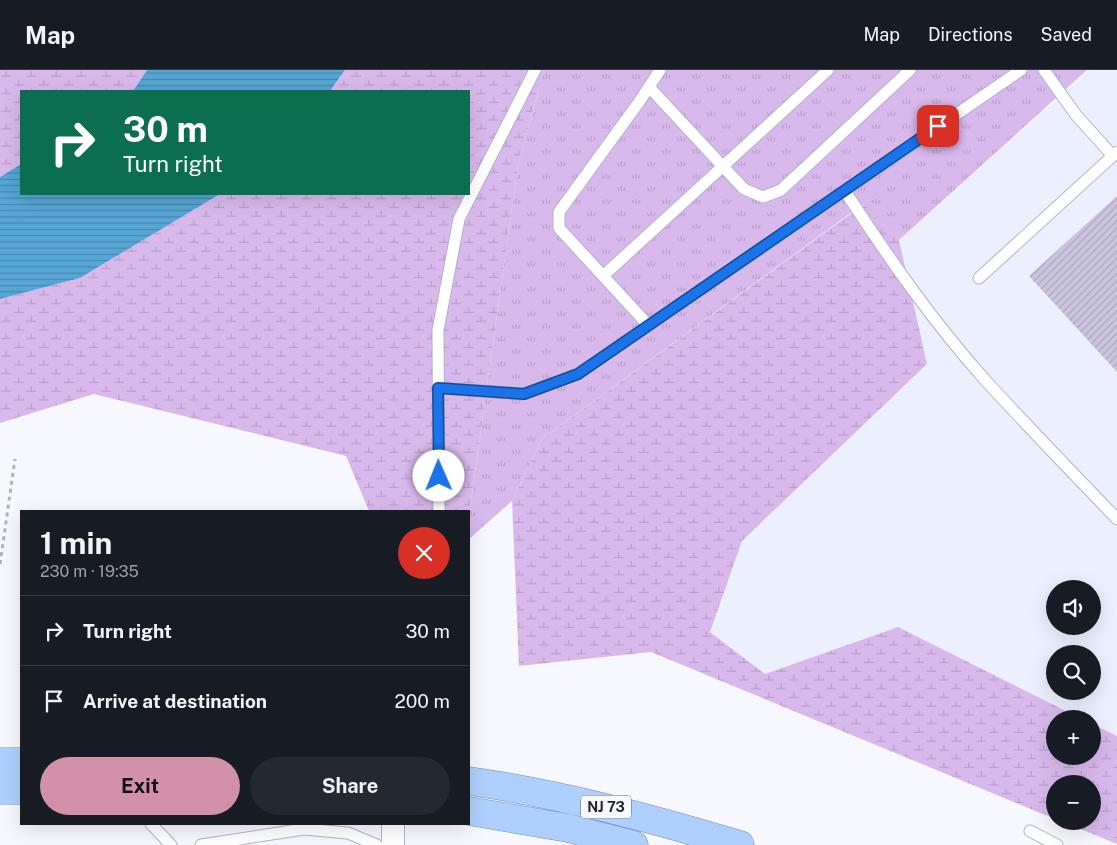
<!DOCTYPE html>
<html lang="en">
<head>
<meta charset="utf-8">
<style>
  :root { --surface:#171b24; --page:#242831; --text:#f1f3f6; --muted:#9ea1a6; --line:#363941; --accent:#d291a9 }
  body { margin:0; font-family:"Public Sans",sans-serif; background:var(--page); color:var(--text); height:100vh; display:flex; flex-direction:column; font-size:19px; white-space:nowrap }
  * { box-sizing:border-box; margin:0 }
  p { font-size:16px; color:var(--muted) }
  .icon { flex:none; width:28px; height:28px; fill:none; stroke:currentColor; stroke-width:2; stroke-linecap:round; stroke-linejoin:round }
  .map { position:relative; flex:1; overflow:hidden }
  .details { position:absolute; left:20px; top:440px; width:450px; height:315px; display:flex; flex-direction:column; background:var(--surface); border-radius:0px; box-shadow:0 5px 20px #0002 }
  .details>* { flex:none }
  .top-card { position:absolute; left:20px; top:20px; width:450px; height:105px; border-radius:0px; box-shadow:0 5px 20px #0002; background:#0b6e4f; color:#fff; overflow:hidden }
  .fabs { position:absolute; left:1046px; top:510px; display:grid; gap:10px }
  .fabs a { display:grid; place-items:center; width:55px; height:55px; border-radius:50%; background:var(--surface); box-shadow:0 5px 20px #0002; font-size:25px }
  .pin { position:absolute; display:grid; place-items:center; width:42px; height:42px; color:#fff; margin:-21px; border-radius:10px; box-shadow:0 2px 8px #0006 }
  .me { position:absolute; width:55px; margin:-28px; rotate:359deg; stroke-linejoin:round; filter:drop-shadow(0 0 4px #0008) }
  .turn { display:flex; align-items:center; gap:18px; height:105px; padding:0 20px; font-size:22px }
  .turn .icon { width:65px; height:65px; stroke-width:2.5 }
  .turn b { display:block; font-size:35px; line-height:42px }
  .round { display:grid; place-items:center; flex:none; width:52px; height:52px; border-radius:26px; background:var(--page) }
  .summary { display:flex; align-items:center; justify-content:space-between; height:85px; padding:0 20px }
  h1 { font-size:30px; font-weight:700; line-height:38px }
  .action { display:flex; gap:10px; margin-top:auto; padding:10px 20px }
  .action a { flex:1; height:58px; border-radius:30px; background:var(--accent); color:#111; font-size:20px; font-weight:700; line-height:58px; text-align:center }
  .action a+a { background:var(--page); color:var(--text) }
  ul { padding:0; list-style:none }
  li { display:flex; align-items:center; gap:15px; height:70px; padding:0 20px; border-top:1px solid var(--line) }
  li div { flex:1 }
  li b { display:block; font-size:19px }
  li em { font-style:normal }
  header { display:flex; align-items:center; gap:30px; box-sizing:border-box; height:70px; padding:0 25px; background:var(--surface); border-bottom:1px solid var(--line) }
  header strong { font-size:24px }
  nav { display:flex; gap:28px; margin-inline-start:auto; font-size:18px }
  .map>svg:first-child { display:block }
  .built { fill:#eceffd; fill-rule:evenodd }
  .grass { fill:url(#grass-tufts) }
  .wetland { fill:url(#wetland-marsh) }
  .water { fill:url(#water-rules) }
  .building { fill:url(#building-hatch) }
  .lines { fill:none; stroke-linecap:round; stroke-linejoin:round }
  .service-casing { stroke:#aeb4ce; stroke-width:13 }
  .minor-casing { stroke:#aeb4ce; stroke-width:24 }
  .trunk-casing { stroke:#718db5; stroke-width:29 }
  .path { stroke:#b1b2b9; stroke-width:3; stroke-dasharray:4 4; stroke-linecap:butt }
  .service { stroke:#fff; stroke-width:11 }
  .minor { stroke:#fff; stroke-width:22 }
  .trunk { stroke:#afd0fe; stroke-width:28 }
  .route-casing { stroke:#114b97; stroke-width:12 }
  .route { stroke:#1a73e8; stroke-width:9 }
  .labels { text-anchor:middle; dominant-baseline:central; stroke-width:5; stroke-linejoin:round; paint-order:stroke }
  .shield { fill:#f7f8fe; stroke:#63646d; stroke-width:1 }
  .shield-label { font-size:14px; font-weight:bold; fill:#23252f }
</style>
</head>
<body>
<header>
<strong>Map</strong>
<nav><a>Map</a><a>Directions</a><a>Saved</a></nav>
</header>
<div class="map">
<svg width="1117" height="775" viewBox="0 0 1117 775">
  <defs>
    <pattern id="grass-tufts" width="24" height="20" patternUnits="userSpaceOnUse" patternTransform="scale(1.25)"><rect width="24" height="20" fill="#d9b9ec"/><path d="M3 7l-1-3M5 7V3M7 7l1-3M15 17l-1-3M17 17v-4M19 17l1-3" fill="none" stroke="#ba9fcb"/></pattern>
    <pattern id="wetland-marsh" width="20" height="14" patternUnits="userSpaceOnUse" patternTransform="scale(1.25)"><rect width="20" height="14" fill="#d9b9ec"/><path d="M1 5h8M5 5V1M11 12h8M15 12V8" fill="none" stroke="#ba9fcb"/></pattern>
    <pattern id="water-rules" width="6" height="5" patternUnits="userSpaceOnUse" patternTransform="scale(1.25)"><rect width="6" height="5" fill="#56a6d5"/><path d="M0 2.5h6" fill="none" stroke="#4787ad"/></pattern>
    <pattern id="building-hatch" width="6" height="6" patternUnits="userSpaceOnUse" patternTransform="scale(1.25)"><rect width="6" height="6" fill="#c9c4df"/><path d="M-1 1l2-2M0 6l6-6M5 7l2-2" fill="none" stroke="#aca8c0"/></pattern>
  </defs>
  <rect width="100%" height="100%" fill="#f7f8fe"/>
  <!-- built -->
  <path class="built" d="M 1090,0 L 1117,0 L 1117,666 L 1093,654 L 1092,649 L 1082,649 L 898,557 L 765,604 L 710,562 L 742,471 L 927,294 L 899,170 ZM 1055,519 L 1092,519 L 1092,556 L 1055,556 ZM 1055,584 L 1092,584 L 1092,621 L 1055,621 Z"/>
  <!-- grass -->
  <path class="grass" d="M 544,0 L 1087,0 L 899,170 L 863,134 L 542,369 L 512,431 L 469,469 L 469,445 L 518,95 Z"/>
  <!-- wetland -->
  <path class="wetland" d="M 0,0 L 147,0 L 133,21 L 21,21 L 21,94 L 0,107 Z
    M 345,0 L 544,0 L 518,95 L 469,445 L 469,441 L 369,441 L 346,386 L 94,324 L 0,353 L 0,229 L 80,208 L 220,124 L 469,124 L 469,21 L 330,21 Z
    M 864,134 L 899,170 L 927,294 L 742,471 L 710,562 L 765,604 L 898,557 L 1082,649 L 1055,649 L 1055,686 L 1092,686 L 1093,654 L 1117,666 L 1117,774 L 1061,751 L 1092,751 L 1092,714 L 1055,714 L 1055,749 L 651,582 L 519,596 L 512,431 L 542,369 Z"/>
  <!-- water -->
  <path class="water" d="M 147,0 L 345,0 L 330,21 L 133,21 Z
    M 21,94 L 21,124 L 220,124 L 80,208 L 0,229 L 0,107 Z"/>
  <!-- building -->
  <path class="building" d="M 1117,126 L 1117,302 L 1029,206 Z"/>
  <g class="lines">
    <!-- service casing -->
    <g class="service-casing">
      <path id="service" d="M 1044,0 L 1076,45 L 1113,86
        M 649,17 L 744,119 L 763,127 L 781,120 L 910,0
        M 845,121 C 888,187 933,252 986,311 C 1029,358 1073,403 1117,449
        M 603,206 L 828,0
        M 979,208 L 1117,82
        M 649,256 L 559,158 L 559,142 L 639,32 L 660,0
        M 438,318 L 524,324 L 578,304 L 1021,0
        M 439,441 L 438,260 L 459,149 L 535,0
        M 151,754 L 171,775
        M 1030,761 L 1057,775
        M 201,775 L 304,759 L 348,763 L 377,775"/>
    </g>
    <!-- minor casing -->
    <g class="minor-casing">
      <path id="minor" d="M 393,775 L 393,754"/>
    </g>
    <!-- trunk casing -->
    <g class="trunk-casing">
      <path id="trunk" d="M 0,692 L 21,692
        M 469,711 C 561,724 650,748 740,775
        M 0,720 L 21,720
        M 469,741 L 568,758 L 634,775"/>
    </g>
    <!-- path -->
    <path class="path" d="M 0,494 L 15,389"/>
    <!-- service -->
    <use href="#service" class="service"/>
    <!-- minor -->
    <use href="#minor" class="minor"/>
    <!-- trunk -->
    <use href="#trunk" class="trunk"/>
  </g>
  <g class="lines">
    <!-- route casing -->
    <g class="route-casing">
      <path id="route" d="M 439,406 L 438,318 L 524,324 L 578,304 L 938,56"/>
    </g>
    <!-- route -->
    <use href="#route" class="route"/>
  </g>
  <g class="labels">
    <!-- shield labels -->
    <rect class="shield" x="581" y="725.5" width="50" height="23" rx="4"/>
    <g class="shield-label">
      <text x="606" y="737">NJ 73</text>
    </g>
  </g>
</svg>
<div class="fabs">
<a><svg class="icon" aria-label="sound" viewBox="0 0 24 24"><path d="M4 9h4l5-4v14l-5-4H4zM17 9q2 3 0 6"/></svg></a>
<a><svg class="icon" aria-label="search" viewBox="0 0 24 24"><circle cx="10" cy="10" r="6"/><path d="M15 15l6 6"/></svg></a>
<a>+</a>
<a>−</a>
</div>
<div class="pin" style="left:938px;top:56px;background:#d93025"><svg class="icon" aria-label="arrive" viewBox="0 0 24 24"><path d="M6 21V4h12l-3 4 3 4H6"/></svg></div>
<svg class="me" style="left:439px;top:406px" viewBox="-20 -20 40 40"><circle r="19" fill="#fff"/><path d="M0-13L10 11 0 6-10 11z" fill="#1a73e8"/></svg>
<div class="top-card">
<div class="turn"><svg class="icon" aria-label="right" viewBox="0 0 24 24"><path d="M7 20v-9h11M14 6l5 5-5 5"/></svg><div><b>30 m</b>Turn right</div></div>
</div>
<section class="details">
<div class="summary"><div><h1>1 min</h1><p>230 m · 19:35</p></div><a class="round" style="background:#d93025;color:#fff"><svg class="icon" aria-label="close" viewBox="0 0 24 24"><path d="M6 6l12 12M18 6L6 18"/></svg></a></div>
<ul>
<li><svg class="icon" aria-label="right" viewBox="0 0 24 24"><path d="M7 20v-9h11M14 6l5 5-5 5"/></svg><div><b>Turn right</b></div><em>30 m</em></li>
<li><svg class="icon" aria-label="arrive" viewBox="0 0 24 24"><path d="M6 21V4h12l-3 4 3 4H6"/></svg><div><b>Arrive at destination</b></div><em>200 m</em></li>
</ul>
<div class="action"><a>Exit</a><a>Share</a></div>
</section>
</div>
</body>
</html>
